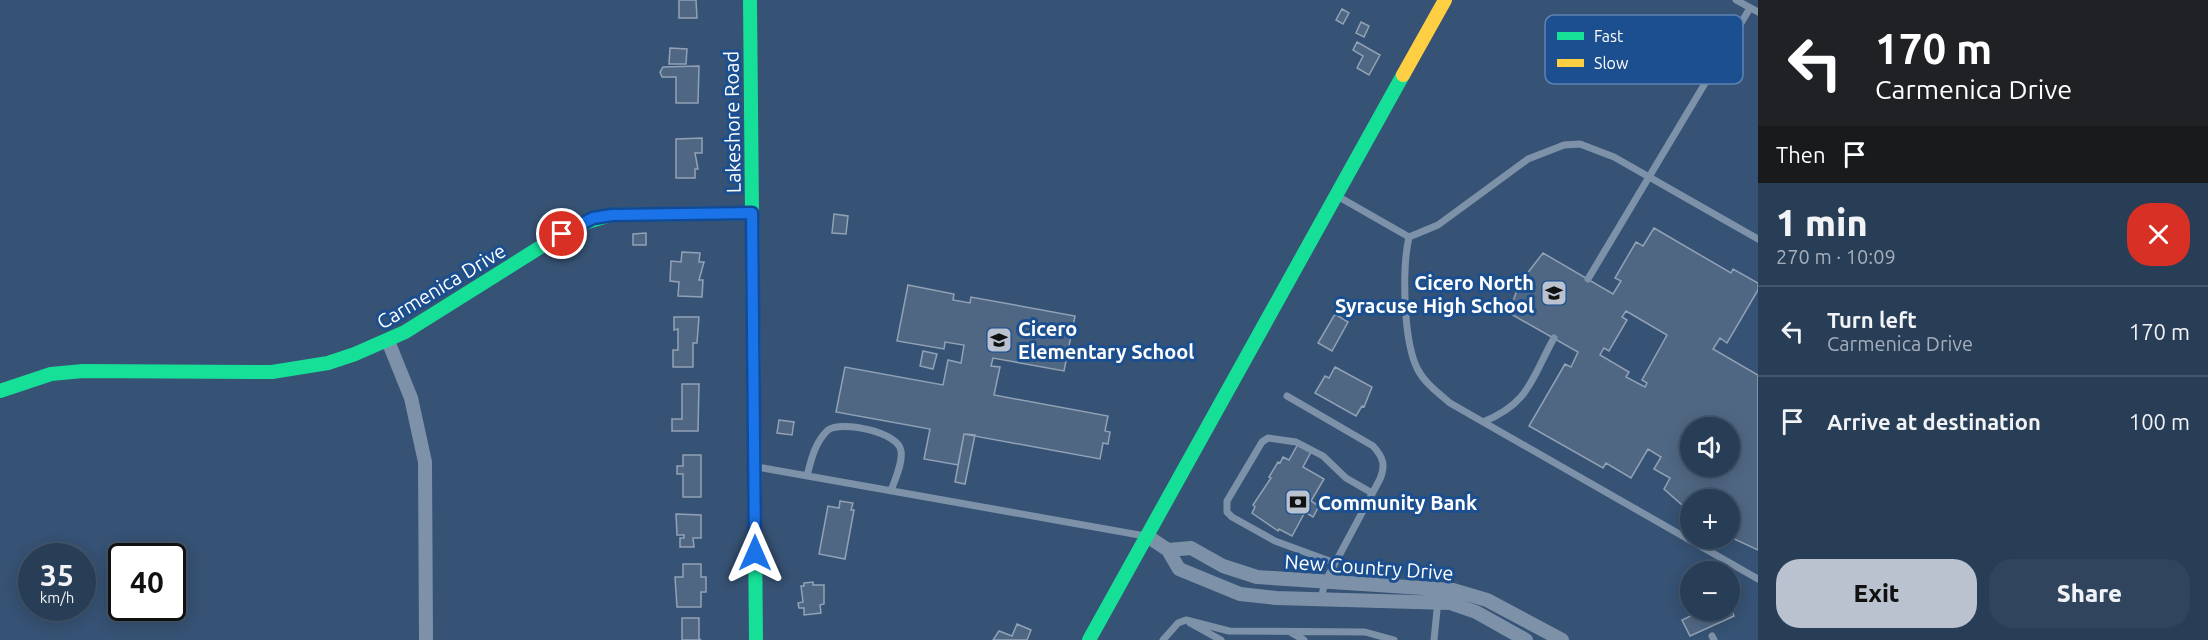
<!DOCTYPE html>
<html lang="en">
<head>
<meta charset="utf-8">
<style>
  :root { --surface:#283e57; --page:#30455d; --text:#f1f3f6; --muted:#a5aeba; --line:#44576d; --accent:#b9c2ce }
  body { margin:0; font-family:Ubuntu,sans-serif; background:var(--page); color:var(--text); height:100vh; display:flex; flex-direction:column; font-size:22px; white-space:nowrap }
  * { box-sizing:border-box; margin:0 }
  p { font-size:20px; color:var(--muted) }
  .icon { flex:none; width:33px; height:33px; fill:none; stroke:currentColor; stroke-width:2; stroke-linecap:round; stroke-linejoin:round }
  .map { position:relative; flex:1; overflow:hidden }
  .panel { display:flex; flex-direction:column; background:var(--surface); width:450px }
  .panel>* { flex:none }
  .banner { background:#202124; color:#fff; overflow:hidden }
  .tools { position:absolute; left:1680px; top:417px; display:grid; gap:12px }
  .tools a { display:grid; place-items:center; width:60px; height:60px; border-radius:50%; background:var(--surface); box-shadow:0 3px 15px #0003,0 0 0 2px var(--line); font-size:30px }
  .speed { position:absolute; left:18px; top:543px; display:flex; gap:12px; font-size:30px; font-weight:700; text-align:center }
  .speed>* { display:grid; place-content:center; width:78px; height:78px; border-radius:50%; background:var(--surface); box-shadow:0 3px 15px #0003,0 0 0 2px var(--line); line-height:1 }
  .speed small { font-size:15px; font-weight:400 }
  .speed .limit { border:3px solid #111; border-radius:9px; background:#fff; color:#111 }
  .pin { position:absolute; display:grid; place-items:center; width:51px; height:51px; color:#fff; margin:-26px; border:3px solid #fff; border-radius:50%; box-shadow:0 2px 6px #0007 }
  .me { position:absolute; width:66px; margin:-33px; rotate:0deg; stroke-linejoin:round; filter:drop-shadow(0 0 4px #0008) }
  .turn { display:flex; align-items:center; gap:21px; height:126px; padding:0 18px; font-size:27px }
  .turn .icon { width:78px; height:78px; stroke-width:2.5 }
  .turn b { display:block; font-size:42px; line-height:51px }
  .then { display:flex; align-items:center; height:57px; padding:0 18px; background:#0003; gap:12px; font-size:22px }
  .round { display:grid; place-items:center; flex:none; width:63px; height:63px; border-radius:24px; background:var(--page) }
  .overview { display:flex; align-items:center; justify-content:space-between; height:102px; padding:0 18px }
  h1 { font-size:36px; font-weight:800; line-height:45px }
  .cta { display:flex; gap:12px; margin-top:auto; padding:12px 18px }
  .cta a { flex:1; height:69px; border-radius:24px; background:var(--accent); color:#111; font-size:24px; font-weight:800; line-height:69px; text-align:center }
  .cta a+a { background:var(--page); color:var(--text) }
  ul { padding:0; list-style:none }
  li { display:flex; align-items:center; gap:18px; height:90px; padding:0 18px; border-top:2px solid var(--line) }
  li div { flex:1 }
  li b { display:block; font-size:22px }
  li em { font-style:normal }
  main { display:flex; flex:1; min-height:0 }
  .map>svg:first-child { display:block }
  .building { fill:#506783; stroke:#92a2b6; stroke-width:1.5; fill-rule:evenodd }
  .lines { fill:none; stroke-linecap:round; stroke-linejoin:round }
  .lane { stroke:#7d92a8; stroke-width:7 }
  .street { stroke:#7d92a8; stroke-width:14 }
  .fast { stroke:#16e098; stroke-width:14 }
  .slow { stroke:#ffcf43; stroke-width:14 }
  .route-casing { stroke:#114b97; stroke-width:15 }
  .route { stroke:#1a73e8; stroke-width:10 }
  .labels { text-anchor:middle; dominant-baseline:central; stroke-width:6; stroke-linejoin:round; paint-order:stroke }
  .street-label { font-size:20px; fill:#fff; stroke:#1b4f8f }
  .poi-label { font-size:20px; font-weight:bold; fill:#fff; stroke:#1b4f8f; text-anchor:start }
  .key { fill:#1b4f8f; stroke:#5f84b1; stroke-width:1.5 }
  .key-label { font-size:16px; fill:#fff }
</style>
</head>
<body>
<main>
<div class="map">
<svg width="1758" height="640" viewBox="0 0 1758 640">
  <rect width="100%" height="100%" fill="#365274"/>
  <!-- building -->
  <path class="building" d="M 679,0 L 696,0 L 697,18 L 679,18 Z
    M 1342,9 L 1349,13 L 1343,24 L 1336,20 Z
    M 1361,22 L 1369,26 L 1364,37 L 1356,33 Z
    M 1357,42 L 1380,55 L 1369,75 L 1357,68 L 1363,56 L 1353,50 Z
    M 670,48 L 687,49 L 686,64 L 669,64 Z
    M 699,66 L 698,103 L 676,103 L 676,77 L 662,77 L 660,72 L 663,67 Z
    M 702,138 L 702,153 L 695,153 L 698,169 L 695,169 L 695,178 L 676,178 L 676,139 Z
    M 834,214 L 848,216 L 846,234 L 832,233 Z
    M 1654,228 L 1731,273 L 1733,269 L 1758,283 L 1758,290 L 1727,343 L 1720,338 L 1713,349 L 1758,375 L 1758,550 L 1730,537 L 1730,500 L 1690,500 L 1690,512 L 1664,489 L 1670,478 L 1654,469 L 1661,457 L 1648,449 L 1631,478 L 1606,463 L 1603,468 L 1529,426 L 1565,364 L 1571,367 L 1578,352 L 1509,313 L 1519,284 L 1543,253 L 1613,294 L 1621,281 L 1615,278 L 1636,242 L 1643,246 ZM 1626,311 L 1667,335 L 1642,380 L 1647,383 L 1645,387 L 1626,377 L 1629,372 L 1600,355 L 1604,348 L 1609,351 L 1627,320 L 1622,317 ZM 1690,428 L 1730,428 L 1730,466 L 1690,466 Z
    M 646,233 L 646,245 L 633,245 L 633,234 Z
    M 682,252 L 700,253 L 699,262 L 704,262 L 699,280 L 703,280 L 702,297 L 678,296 L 679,282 L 670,281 L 671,261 L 681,262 Z
    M 908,285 L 954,294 L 953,300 L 970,303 L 971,297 L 1075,316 L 1064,371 L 993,358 L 991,366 L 1000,367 L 994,395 L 1108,416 L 1105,431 L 1110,432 L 1108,444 L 1103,443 L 1100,459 L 964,434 L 958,465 L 924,459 L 930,429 L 836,412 L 845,367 L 943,385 L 948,360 L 961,363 L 964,345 L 945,342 L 944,349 L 897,341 Z
    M 1335,314 L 1348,322 L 1332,351 L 1318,343 Z
    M 674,317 L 699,317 L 697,343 L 693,343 L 693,367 L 673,367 L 673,350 L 678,350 L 678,329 L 674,330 Z
    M 923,351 L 937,354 L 933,369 L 920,366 Z
    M 1335,367 L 1372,387 L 1364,407 L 1362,406 L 1356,416 L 1315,393 L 1325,376 L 1329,378 Z
    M 682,384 L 699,384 L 698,431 L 672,431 L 672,419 L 682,419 Z
    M 779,420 L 794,422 L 792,435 L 777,433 Z
    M 964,434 L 975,435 L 965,484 L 955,482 Z
    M 1298,444 L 1311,452 L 1303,467 L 1324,479 L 1311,501 L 1319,506 L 1313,517 L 1305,512 L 1292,536 L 1279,529 L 1278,531 L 1252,513 L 1255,507 L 1253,505 L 1271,478 L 1269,477 L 1278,462 L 1280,463 L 1283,457 L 1289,460 Z
    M 683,455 L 701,455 L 701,497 L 683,497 L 683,474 L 677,474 L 677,466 L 683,466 Z
    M 840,501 L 853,503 L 851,510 L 854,510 L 845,559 L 819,554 L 828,506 L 839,508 Z
    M 676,514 L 701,515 L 701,538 L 693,538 L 694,547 L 680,547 L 680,538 L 684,538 L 684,535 L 677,535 Z
    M 683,564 L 701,564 L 701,577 L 706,577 L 706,592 L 701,592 L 701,607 L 677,607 L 675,577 L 683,577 Z
    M 813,582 L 813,585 L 824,585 L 824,604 L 820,605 L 821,613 L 804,615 L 804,608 L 799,608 L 798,603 L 803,602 L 801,586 L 804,586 L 804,583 Z
    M 1730,606 L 1734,616 L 1690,636 L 1682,620 L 1703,610 L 1730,610 Z
    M 682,618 L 699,618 L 699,639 L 701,640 L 682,640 Z
    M 1017,624 L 1031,630 L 1027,640 L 993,640 L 999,631 L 1012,636 Z"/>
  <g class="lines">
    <!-- lane -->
    <path class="lane" d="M 1736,0 L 1758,12
      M 1339,197 L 1409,237 C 1402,268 1403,342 1418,370 C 1425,383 1438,393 1450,403 L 1758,579
      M 1409,237 L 1438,225 L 1528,159 L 1564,145 L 1580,144 L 1614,157 L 1758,239
      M 1588,279 L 1750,8
      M 1287,396 L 1373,446 C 1383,457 1386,465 1380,479 L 1325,582 L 1321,599
      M 1483,422 C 1530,403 1531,379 1554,338
      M 757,467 L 1145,536
      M 807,476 C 811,460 815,442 828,430 C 841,420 899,432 901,451 C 903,463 895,479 891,491
      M 1335,563 L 1275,541 L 1232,517 L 1227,512 L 1227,501 L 1262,442 L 1268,438 L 1296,442 L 1323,456 L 1346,478 L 1372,493
      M 1190,623 L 1221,640
      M 1290,632 L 1304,640
      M 1712,636 L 1714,640
      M 1163,640 L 1178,623 L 1186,620 L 1229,631 L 1365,632 L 1394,640
      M 1434,640 L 1438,600"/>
    <!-- street -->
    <path class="street" d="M 388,341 L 411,398 L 425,462 L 426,640
      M 1147,536 L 1168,550 L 1179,569 L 1240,594 L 1276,598 L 1450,603 L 1476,612 L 1526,640
      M 1168,550 L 1191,548 L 1223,566 L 1257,577 L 1453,590 L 1487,600 L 1562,640"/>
    <!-- fast -->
    <path class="fast" d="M 750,0 L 756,640
      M 0,391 L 51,374 L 83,371 L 272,372 L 328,363 L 355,354 L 405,332 L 574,226 L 611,215 L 752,213
      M 1089,640 L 1403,75"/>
    <!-- slow -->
    <path class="slow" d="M 1403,75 L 1445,0"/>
  </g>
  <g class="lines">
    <!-- route casing -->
    <g class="route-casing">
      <path id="route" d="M 562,234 L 593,218 L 612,215 L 752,213 L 755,553"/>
    </g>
    <!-- route -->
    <use href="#route" class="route"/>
  </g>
  <!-- icons -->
  <defs>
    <g id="school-square" transform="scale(1.35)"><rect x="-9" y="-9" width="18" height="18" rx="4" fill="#b9c2ce" stroke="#1b4f8f"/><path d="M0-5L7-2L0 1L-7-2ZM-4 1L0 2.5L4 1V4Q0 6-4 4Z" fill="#111"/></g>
    <g id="bank-square" transform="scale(1.35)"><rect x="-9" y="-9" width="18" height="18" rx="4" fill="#b9c2ce" stroke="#1b4f8f"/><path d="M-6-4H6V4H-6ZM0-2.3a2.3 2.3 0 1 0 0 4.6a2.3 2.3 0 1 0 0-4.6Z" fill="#111"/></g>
  </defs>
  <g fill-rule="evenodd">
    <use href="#school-square" x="1554" y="293"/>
    <use href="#school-square" x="999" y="340"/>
    <use href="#bank-square" x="1298" y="502"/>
  </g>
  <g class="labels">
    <!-- street labels -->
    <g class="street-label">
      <text transform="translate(732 122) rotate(-91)">Lakeshore Road</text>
      <text transform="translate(441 286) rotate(-31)">Carmenica Drive</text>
      <text transform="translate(1369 567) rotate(4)">New Country Drive</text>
    </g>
    <!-- poi labels -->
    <g class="poi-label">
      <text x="1534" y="282" text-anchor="end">Cicero North<tspan x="1534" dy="23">Syracuse High School</tspan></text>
      <text x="1018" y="328">Cicero<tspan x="1018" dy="23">Elementary School</tspan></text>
      <text x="1318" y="502">Community Bank</text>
    </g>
  </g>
  <!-- legend -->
  <rect x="1545" y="15" width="198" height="69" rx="9" class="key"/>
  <rect x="1557" y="32" width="27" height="8" fill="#16e098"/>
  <rect x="1557" y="59" width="27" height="8" fill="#ffcf43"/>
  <g class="key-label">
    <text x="1594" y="42">Fast</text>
    <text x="1594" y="69">Slow</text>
  </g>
</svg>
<div class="tools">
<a><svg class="icon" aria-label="sound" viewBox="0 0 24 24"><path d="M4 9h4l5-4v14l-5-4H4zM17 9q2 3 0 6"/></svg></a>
<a>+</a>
<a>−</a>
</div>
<div class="speed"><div>35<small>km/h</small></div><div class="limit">40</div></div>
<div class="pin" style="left:562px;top:234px;background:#d93025"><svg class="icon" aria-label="arrive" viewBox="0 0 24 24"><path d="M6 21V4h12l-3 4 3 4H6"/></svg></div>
<svg class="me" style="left:755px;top:553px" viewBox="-20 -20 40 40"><path d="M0-17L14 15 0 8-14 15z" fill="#1a73e8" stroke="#fff" stroke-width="4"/></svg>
</div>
<section class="panel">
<div class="banner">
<div class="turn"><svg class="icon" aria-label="left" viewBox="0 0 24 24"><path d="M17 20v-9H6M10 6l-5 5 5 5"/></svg><div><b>170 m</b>Carmenica Drive</div></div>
<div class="then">Then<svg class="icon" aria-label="arrive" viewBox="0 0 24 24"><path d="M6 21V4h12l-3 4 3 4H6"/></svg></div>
</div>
<div class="overview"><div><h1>1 min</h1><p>270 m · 10:09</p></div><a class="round" style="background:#d93025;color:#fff"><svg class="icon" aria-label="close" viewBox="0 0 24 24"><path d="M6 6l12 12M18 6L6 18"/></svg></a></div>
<ul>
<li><svg class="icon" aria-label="left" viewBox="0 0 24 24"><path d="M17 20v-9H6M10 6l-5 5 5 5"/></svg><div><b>Turn left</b><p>Carmenica Drive</p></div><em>170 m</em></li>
<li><svg class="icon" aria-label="arrive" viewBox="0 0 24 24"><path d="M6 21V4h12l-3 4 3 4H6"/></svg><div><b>Arrive at destination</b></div><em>100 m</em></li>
</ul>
<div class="cta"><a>Exit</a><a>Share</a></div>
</section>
</main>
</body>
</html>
